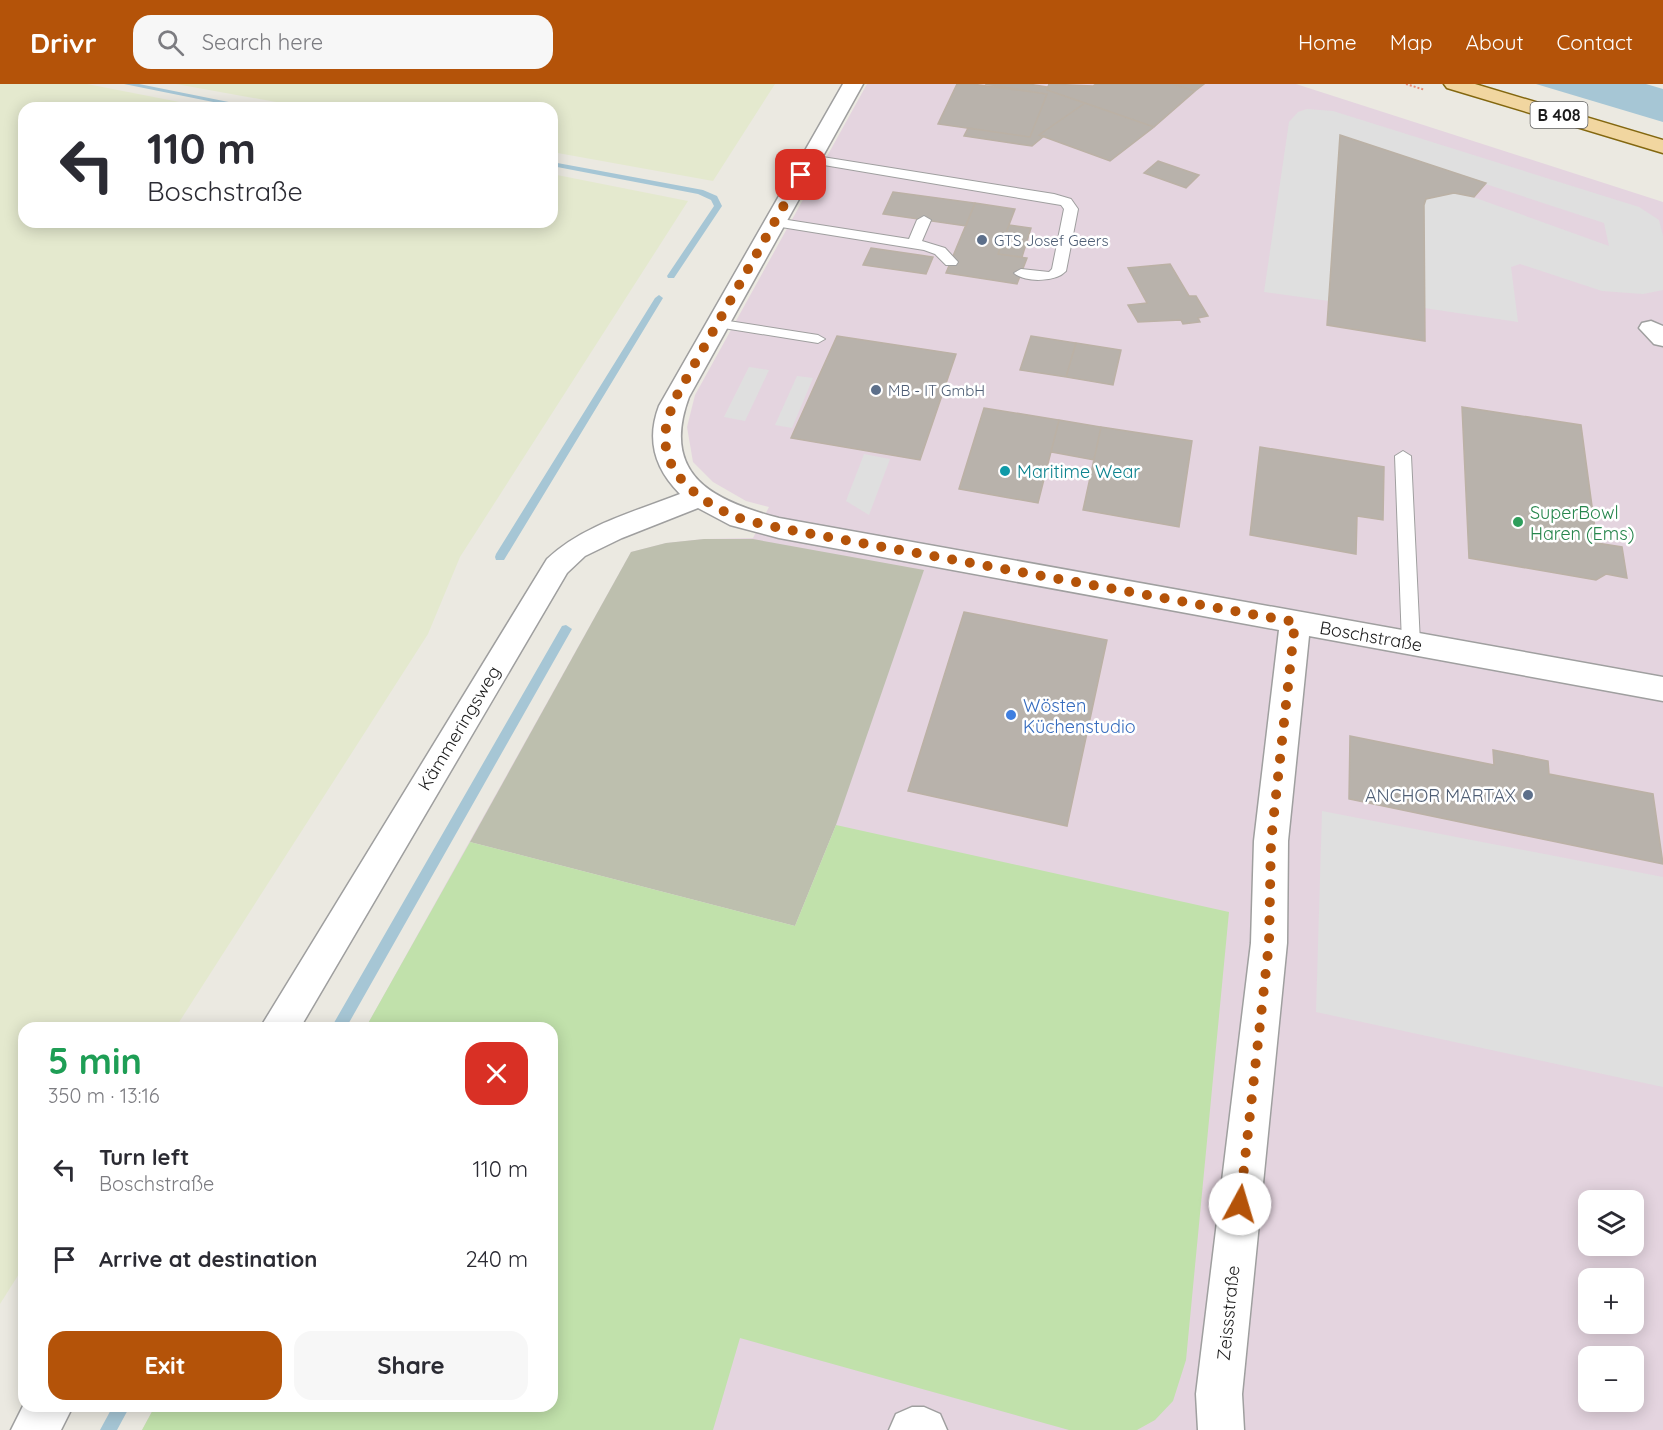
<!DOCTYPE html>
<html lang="en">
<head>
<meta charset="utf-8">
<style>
  :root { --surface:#fff; --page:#f7f7f7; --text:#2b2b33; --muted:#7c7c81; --accent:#b45309 }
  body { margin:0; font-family:Quicksand,sans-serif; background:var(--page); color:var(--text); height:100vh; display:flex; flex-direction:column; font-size:22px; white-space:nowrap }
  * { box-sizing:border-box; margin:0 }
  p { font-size:20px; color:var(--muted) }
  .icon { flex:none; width:33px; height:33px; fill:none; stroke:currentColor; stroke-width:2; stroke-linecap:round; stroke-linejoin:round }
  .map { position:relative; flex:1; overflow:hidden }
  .side { position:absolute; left:18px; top:938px; width:540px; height:390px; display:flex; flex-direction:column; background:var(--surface); border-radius:18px; box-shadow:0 3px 15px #0003 }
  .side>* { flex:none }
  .guide { position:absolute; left:18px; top:18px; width:540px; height:126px; border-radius:18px; box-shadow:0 3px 15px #0003; background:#fff; color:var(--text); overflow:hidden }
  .tools { position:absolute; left:1578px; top:1106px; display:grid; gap:12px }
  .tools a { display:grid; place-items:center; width:66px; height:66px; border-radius:12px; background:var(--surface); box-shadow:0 3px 15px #0003; font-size:30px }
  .pin { position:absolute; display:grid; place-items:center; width:51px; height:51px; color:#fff; margin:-26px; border-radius:12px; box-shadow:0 3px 9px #0006 }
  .me { position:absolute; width:66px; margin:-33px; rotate:6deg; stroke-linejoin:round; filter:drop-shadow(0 0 4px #0008) }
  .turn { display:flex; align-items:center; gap:21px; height:126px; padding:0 30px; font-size:27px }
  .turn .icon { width:78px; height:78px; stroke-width:2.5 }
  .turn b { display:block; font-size:42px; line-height:51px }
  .round { display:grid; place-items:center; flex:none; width:63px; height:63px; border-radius:18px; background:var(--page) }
  .summary { display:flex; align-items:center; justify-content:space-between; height:102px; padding:0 30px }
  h1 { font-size:36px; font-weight:800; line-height:45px; color:#1e9e55 }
  .action { display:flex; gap:12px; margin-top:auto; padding:12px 30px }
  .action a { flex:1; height:69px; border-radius:18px; background:var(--accent); color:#fff; font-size:24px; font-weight:800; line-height:69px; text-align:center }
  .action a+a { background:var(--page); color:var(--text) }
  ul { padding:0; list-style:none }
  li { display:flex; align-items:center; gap:18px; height:90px; padding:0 30px }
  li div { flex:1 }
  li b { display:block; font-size:22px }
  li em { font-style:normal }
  header { display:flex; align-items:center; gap:36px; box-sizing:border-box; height:84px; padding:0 30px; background:var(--accent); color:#fff }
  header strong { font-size:28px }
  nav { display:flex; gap:33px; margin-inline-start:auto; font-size:21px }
  .search { width:420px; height:54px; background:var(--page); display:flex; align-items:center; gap:15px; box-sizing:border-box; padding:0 21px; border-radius:18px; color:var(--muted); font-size:22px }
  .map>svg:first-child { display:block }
  .industrial { fill:#e4d4df; fill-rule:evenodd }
  .construction { fill:#bdbfae }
  .farmland { fill:#e4e9ce }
  .grass { fill:#c1e1ab }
  .parking { fill:#dfdfdf }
  .water { fill:#a6c6d5 }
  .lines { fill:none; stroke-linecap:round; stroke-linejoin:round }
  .stream { fill:#a6c6d5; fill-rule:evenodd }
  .building { fill:#b8b2ab; stroke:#bbb1a5; stroke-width:1.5 }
  .service-casing { stroke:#9f9f9f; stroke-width:2 }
  .minor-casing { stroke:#9f9f9f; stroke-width:3 }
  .primary-casing { stroke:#83670f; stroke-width:3 }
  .path { stroke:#ea8a73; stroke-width:2; stroke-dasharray:2 2; stroke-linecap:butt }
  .service { fill:#fff; fill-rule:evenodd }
  .minor { fill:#fff; fill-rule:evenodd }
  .primary { fill:#f1d6a0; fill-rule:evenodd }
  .route { stroke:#b45309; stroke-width:10; stroke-dasharray:0 18 }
  .service-dot { fill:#5c6f8a; stroke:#fff; stroke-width:2 }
  .culture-dot { fill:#0f9aa8; stroke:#fff; stroke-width:2 }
  .leisure-dot { fill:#2e9e5b; stroke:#fff; stroke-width:2 }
  .shop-dot { fill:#3f7fe0; stroke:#fff; stroke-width:2 }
  .labels { text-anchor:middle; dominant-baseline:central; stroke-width:5; stroke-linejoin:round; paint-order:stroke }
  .far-service-label { font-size:15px; fill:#4e5e75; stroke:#fff; text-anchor:start }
  .shield { fill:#fff; stroke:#5f5f5f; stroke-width:1.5 }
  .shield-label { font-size:16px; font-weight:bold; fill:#1b1b1b }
  .culture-label { font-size:18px; fill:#0d838f; stroke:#fff; text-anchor:start }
  .leisure-label { font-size:18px; fill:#27864d; stroke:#fff; text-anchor:start }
  .street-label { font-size:18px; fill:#1b1b1b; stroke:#fff }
  .shop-label { font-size:18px; fill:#366cbe; stroke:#fff; text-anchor:start }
  .service-label { font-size:18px; fill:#4e5e75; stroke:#fff; text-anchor:end }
</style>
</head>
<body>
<header>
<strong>Drivr</strong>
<div class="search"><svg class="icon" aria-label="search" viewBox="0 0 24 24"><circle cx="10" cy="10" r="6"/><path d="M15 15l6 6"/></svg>Search here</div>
<nav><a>Home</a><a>Map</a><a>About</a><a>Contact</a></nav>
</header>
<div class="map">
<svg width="1663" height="1346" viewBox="0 0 1663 1346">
  <rect width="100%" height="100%" fill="#ebe9e1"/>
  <!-- industrial -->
  <path class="industrial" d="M 867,0 L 1296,0 L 1663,118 L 1663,1346 L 142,1346 L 155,1322 L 552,1322 L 552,944 L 366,943 L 631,468 L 666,459 L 704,455 L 753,454 L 769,423 L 746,417 L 713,398 L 693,378 L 687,343 L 695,311 ZM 1588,1116 L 1634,1116 L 1634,1161 L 1588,1161 ZM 1588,1194 L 1634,1194 L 1634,1239 L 1588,1239 ZM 1588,1272 L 1634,1272 L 1634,1317 L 1588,1317 Z"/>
  <!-- construction -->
  <path class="construction" d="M 704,455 L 753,455 L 924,486 L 836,741 L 795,842 L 470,758 L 631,468 L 666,459 Z"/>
  <!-- farmland -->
  <path class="farmland" d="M 0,0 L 87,0 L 210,24 L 24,24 L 24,138 L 552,138 L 552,90 L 688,117 L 460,473 L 428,550 L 176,943 L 24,944 L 24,1182 L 0,1220 Z
    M 176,0 L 775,0 L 713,97 L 552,68 L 552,24 L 309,24 Z"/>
  <!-- grass -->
  <path class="grass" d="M 836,741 L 1229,828 L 1186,1276 L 1173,1317 L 1155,1336 L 1137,1346 L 1069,1346 L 740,1254 L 713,1346 L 142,1346 L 155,1322 L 552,1322 L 552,944 L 366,943 L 470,758 L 795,842 Z"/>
  <!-- parking -->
  <path class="parking" d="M 1307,25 L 1333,27 L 1639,123 L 1659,136 L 1663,152 L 1663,206 L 1643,210 L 1602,207 L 1520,180 L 1511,183 L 1518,238 L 1424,224 L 1424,121 L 1426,115 L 1454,109 L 1473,113 L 1609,162 L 1604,139 L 1340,52 L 1329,217 L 1264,208 L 1289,38 L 1298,28 Z
    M 749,283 L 769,286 L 745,337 L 724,333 Z
    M 797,292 L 813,294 L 792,344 L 775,341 Z
    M 864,370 L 890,375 L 869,431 L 846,417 Z
    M 1322,727 L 1663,793 L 1663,1003 L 1316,928 Z"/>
  <!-- water -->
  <path class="water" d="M 1536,0 L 1646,0 L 1663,5 L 1663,38 Z"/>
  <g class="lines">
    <!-- stream -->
    <path class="stream" d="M 124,0 L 139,0 L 259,24 L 243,24 Z
      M 552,78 L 703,106 L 717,112 L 722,122 L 674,194 L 668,194 L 667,192 L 714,122 L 711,116 L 698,110 L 552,82 Z
      M 659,211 L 663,214 L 504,476 L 496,476 L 495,473 L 496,470 L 655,214 Z
      M 566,541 L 572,545 L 346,944 L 331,944 L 562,542 Z
      M 113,1322 L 130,1322 L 117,1346 L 100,1346 Z"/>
  </g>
  <!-- building -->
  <path class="building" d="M 957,0 L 972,0 L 1047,10 L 1030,53 L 938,40 Z
    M 985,0 L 1028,0 L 1048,3 L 1047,6 L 1085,19 L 1039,51 L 1044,52 L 1032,62 L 964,52 L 968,44 L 1030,53 L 1047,10 Z
    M 1049,0 L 1093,2 L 1096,0 L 1172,0 L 1195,7 L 1154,43 L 1047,6 Z
    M 1172,0 L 1204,0 L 1195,7 Z
    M 1085,19 L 1154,43 L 1110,77 L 1039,51 Z
    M 1340,51 L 1486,99 L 1474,113 L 1454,109 L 1426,115 L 1424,121 L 1425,257 L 1327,241 Z
    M 1158,77 L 1199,91 L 1186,104 L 1144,89 Z
    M 893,108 L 975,119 L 966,142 L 883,130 Z
    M 975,119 L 1015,125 L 998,170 L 1027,174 L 1017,200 L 946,189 Z
    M 1009,141 L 1031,144 L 1022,173 L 998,170 Z
    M 871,164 L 933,173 L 926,190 L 863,181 Z
    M 1170,180 L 1189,212 L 1196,212 L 1208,232 L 1198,234 L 1200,238 L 1183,240 L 1181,236 L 1138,238 L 1128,221 L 1147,219 L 1128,184 Z
    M 837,252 L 956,270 L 920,376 L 791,354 Z
    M 1031,252 L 1076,259 L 1066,293 L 1020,286 Z
    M 1076,259 L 1121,266 L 1113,301 L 1066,293 Z
    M 1462,323 L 1581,341 L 1597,459 L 1622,463 L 1627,494 L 1606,490 L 1596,496 L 1469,474 Z
    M 984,324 L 1059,336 L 1038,419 L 959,405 Z
    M 1059,336 L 1101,343 L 1094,376 L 1051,368 Z
    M 1101,343 L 1192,357 L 1179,443 L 1083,426 Z
    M 1260,363 L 1384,383 L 1383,436 L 1357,432 L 1356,470 L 1250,451 Z
    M 964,528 L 1107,556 L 1067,742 L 908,707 Z
    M 1350,652 L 1494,681 L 1493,666 L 1548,677 L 1549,690 L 1653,710 L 1663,780 L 1349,715 Z"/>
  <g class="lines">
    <!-- service casing -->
    <g class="service-casing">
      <path id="service" d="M 810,71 L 1054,110 L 1071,115 L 1078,125 L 1066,187 C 1056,198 1025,199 1014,189 L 1021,185 L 1049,188 L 1052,185 L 1064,125 L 1061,121 L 806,78 L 804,75 L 806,72 Z
        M 924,132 L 931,136 L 922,157 L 945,164 L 958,178 L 956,181 L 946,181 L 935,170 L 924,166 L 775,142 L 768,138 L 775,134 L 909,155 L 917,136 Z
        M 716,235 L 818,251 L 825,255 L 818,259 L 711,242 L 709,239 L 711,236 Z
        M 1403,367 L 1411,372 L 1420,559 L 1417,564 L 1411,566 L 1405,564 L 1402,559 L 1395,372 Z"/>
    </g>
    <!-- minor casing -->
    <g class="minor-casing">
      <path id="minor" d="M 843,0 L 863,0 L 689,313 C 660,391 713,417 779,434 L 1663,593 L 1663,617 L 1309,552 L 1288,757 L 1287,859 L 1242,1310 L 1244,1346 L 1198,1346 L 1196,1310 L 1251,859 L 1254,757 L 1279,546 L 779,454 L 730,441 L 698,424 L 622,454 L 585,472 L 567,489 L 300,944 L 260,944 L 547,475 C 583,441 634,428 680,410 C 655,385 646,356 659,322 Z
        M 1651,237 L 1663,242 L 1663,262 L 1654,260 L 1639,244 L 1642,239 Z
        M 24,1320 L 24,1322 L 73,1322 L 61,1346 L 11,1346 Z
        M 912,1323 L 924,1323 L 940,1330 L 947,1346 L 889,1346 L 896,1330 Z"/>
    </g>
    <!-- primary casing -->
    <g class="primary-casing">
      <path id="primary" d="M 1444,0 L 1475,0 L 1663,56 L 1663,69 L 1447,4 Z"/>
    </g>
    <!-- path -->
    <path class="path" d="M 1406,0 L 1425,6"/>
    <!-- service -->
    <use href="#service" class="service"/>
    <!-- minor -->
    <use href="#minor" class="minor"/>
    <!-- primary -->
    <use href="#primary" class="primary"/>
  </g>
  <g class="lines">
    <!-- route -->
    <path class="route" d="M 801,91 L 676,313 C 673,321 669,330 667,339 C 656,385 697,416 734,432 C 748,438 765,440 779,444 L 1295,538 L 1271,757 L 1269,859 L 1240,1120"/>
  </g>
  <!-- markers -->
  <g class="service-dot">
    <circle cx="982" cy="156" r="6"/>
    <circle cx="876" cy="306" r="6"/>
    <circle cx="1528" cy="711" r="6"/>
  </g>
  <circle class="culture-dot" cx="1005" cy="387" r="6"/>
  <circle class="leisure-dot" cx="1518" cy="438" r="6"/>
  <circle class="shop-dot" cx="1011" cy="631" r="6"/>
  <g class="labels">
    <!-- far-service labels -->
    <g class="far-service-label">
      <text x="994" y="156">GTS Josef Geers</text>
      <text x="888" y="306">MB - IT GmbH</text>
    </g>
    <!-- shield labels -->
    <rect class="shield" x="1530.5" y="18" width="57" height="26" rx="4.5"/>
    <g class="shield-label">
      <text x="1559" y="31">B 408</text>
    </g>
    <!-- culture labels -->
    <g class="culture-label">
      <text x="1017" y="387">Maritime Wear</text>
    </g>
    <!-- leisure labels -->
    <g class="leisure-label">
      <text x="1530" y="428">SuperBowl<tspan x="1530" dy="21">Haren (Ems)</tspan></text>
    </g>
    <!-- street labels -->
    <g class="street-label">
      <text transform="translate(1371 552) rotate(10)">Boschstraße</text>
      <text transform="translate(459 644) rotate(-59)">Kämmeringsweg</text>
      <text transform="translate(1228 1229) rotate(-84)">Zeissstraße</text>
    </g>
    <!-- shop labels -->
    <g class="shop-label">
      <text x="1023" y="621">Wösten<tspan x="1023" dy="21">Küchenstudio</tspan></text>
    </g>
    <!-- service labels -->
    <g class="service-label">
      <text x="1516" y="711">ANCHOR MARTAX</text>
    </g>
  </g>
</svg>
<div class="tools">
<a><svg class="icon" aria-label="layers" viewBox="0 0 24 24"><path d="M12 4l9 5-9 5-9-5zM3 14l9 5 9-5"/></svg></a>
<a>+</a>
<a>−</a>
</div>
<div class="pin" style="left:801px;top:91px;background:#d93025"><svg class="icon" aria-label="arrive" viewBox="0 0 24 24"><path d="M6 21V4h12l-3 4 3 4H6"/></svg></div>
<svg class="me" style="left:1240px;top:1120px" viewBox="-20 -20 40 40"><circle r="19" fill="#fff"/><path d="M0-13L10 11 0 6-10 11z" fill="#b45309"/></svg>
<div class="guide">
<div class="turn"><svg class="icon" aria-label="left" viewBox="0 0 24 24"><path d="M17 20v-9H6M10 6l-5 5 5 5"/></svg><div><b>110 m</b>Boschstraße</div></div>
</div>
<section class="side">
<div class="summary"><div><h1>5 min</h1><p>350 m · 13:16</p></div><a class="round" style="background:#d93025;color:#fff"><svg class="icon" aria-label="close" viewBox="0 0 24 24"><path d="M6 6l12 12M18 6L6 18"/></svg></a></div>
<ul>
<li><svg class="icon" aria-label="left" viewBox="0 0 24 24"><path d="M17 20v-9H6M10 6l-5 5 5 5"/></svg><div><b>Turn left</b><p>Boschstraße</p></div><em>110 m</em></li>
<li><svg class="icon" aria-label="arrive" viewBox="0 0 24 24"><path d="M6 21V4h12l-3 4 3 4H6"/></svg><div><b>Arrive at destination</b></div><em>240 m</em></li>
</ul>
<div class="action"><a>Exit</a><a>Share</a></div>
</section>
</div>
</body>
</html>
